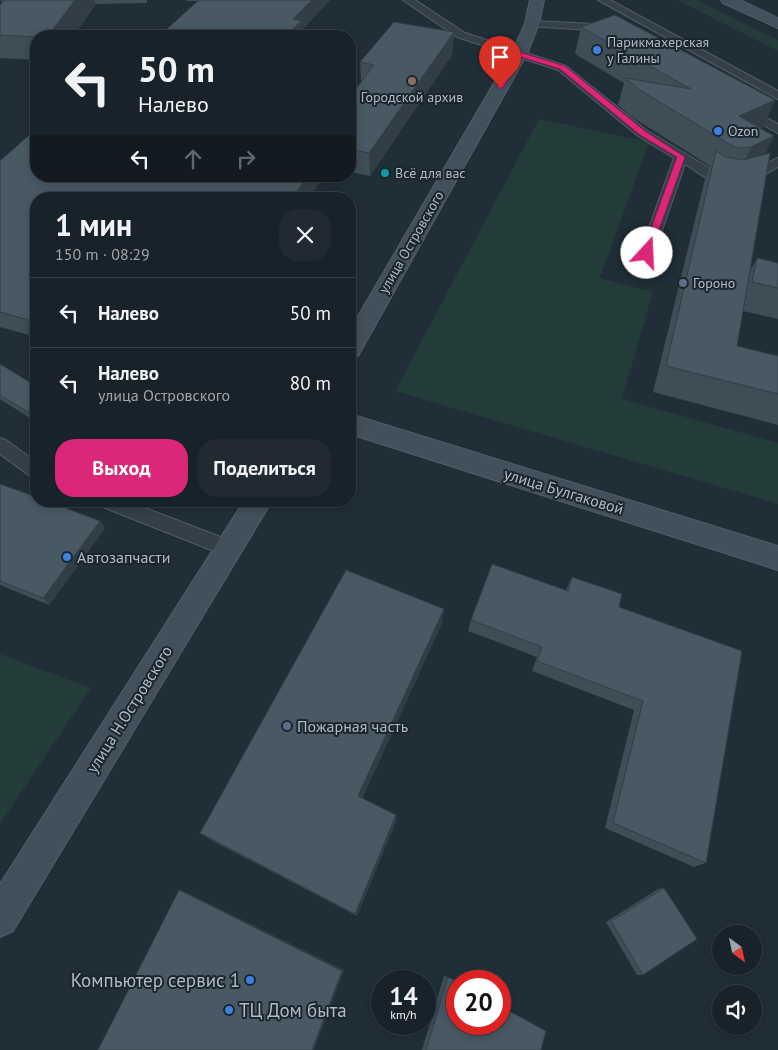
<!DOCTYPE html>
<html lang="ru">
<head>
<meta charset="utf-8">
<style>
  :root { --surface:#18222a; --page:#212a32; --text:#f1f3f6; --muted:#9fa4a8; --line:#363f47; --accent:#db2777 }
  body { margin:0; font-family:"PT Sans",sans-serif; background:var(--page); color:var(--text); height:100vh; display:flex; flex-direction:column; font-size:19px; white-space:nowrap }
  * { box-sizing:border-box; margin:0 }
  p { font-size:16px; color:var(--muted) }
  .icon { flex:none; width:28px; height:28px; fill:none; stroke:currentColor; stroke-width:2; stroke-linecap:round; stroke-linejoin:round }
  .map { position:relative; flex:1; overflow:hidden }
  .panel { position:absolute; left:30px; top:192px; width:326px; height:315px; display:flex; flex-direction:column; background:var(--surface); border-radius:20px; box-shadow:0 2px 8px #0003,0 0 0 1px var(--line) }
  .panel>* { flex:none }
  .guide { position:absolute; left:30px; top:30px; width:326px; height:152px; border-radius:20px; box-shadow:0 2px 8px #0003,0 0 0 1px var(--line); background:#18222a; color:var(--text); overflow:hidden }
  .needle { width:32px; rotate:147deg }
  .buttons { position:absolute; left:712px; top:925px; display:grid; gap:10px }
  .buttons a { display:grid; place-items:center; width:50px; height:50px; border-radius:50%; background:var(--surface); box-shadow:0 2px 8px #0003,0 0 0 1px var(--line); font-size:25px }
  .speed { position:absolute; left:371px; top:970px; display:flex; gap:10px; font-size:25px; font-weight:700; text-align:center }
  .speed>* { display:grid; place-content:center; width:65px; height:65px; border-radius:50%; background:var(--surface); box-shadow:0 2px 8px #0003,0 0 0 1px var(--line); line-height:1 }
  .speed small { font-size:12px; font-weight:400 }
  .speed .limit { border:8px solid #d22; background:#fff; color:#111 }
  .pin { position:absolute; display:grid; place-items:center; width:42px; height:42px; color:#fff; margin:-51px -21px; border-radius:50% 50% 50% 0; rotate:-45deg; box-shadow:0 0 5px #0007 }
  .pin .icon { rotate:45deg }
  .me { position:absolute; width:55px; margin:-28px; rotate:20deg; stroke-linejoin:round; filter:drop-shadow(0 0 4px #0008) }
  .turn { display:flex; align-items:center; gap:18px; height:105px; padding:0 25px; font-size:22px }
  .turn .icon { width:65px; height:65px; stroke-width:2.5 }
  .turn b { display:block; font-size:35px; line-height:42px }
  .lanes { display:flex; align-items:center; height:48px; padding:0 25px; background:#0003; justify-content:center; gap:25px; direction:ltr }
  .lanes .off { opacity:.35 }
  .round { display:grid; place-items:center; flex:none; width:52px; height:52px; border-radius:20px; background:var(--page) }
  .headline { display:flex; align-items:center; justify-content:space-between; height:85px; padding:0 25px }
  h1 { font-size:30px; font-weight:800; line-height:38px }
  .button { display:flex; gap:10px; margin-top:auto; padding:10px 25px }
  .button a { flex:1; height:58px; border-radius:20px; background:var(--accent); color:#fff; font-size:20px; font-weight:800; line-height:58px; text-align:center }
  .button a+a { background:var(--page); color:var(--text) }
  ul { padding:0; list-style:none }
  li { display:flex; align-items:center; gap:15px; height:70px; padding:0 25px; border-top:1px solid var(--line) }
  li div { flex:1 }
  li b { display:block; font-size:19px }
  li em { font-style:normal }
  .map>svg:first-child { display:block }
  .green { fill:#233b39 }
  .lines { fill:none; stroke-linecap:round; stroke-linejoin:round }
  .service-casing { stroke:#515e66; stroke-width:2 }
  .secondary-casing { stroke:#515e66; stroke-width:2 }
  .service { fill:#344048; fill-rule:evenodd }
  .secondary { fill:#42505b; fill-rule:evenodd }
  .wall { fill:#3e4d56 }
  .shaded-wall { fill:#323e46 }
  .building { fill:#485964; stroke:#323e46 }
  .route { fill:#db2777; stroke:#8e194d }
  .shop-dot { fill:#3f7fe0; stroke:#1a252d; stroke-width:2 }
  .education-dot { fill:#8d6e63; stroke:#1a252d; stroke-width:2 }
  .culture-dot { fill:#0f9aa8; stroke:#1a252d; stroke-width:2 }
  .service-dot { fill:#5c6f8a; stroke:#1a252d; stroke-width:2 }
  .labels { text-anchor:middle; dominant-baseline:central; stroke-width:4; stroke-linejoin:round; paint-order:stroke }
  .far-poi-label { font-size:14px; fill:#aebbc5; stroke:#1a252d; text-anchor:start }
  .far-street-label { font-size:14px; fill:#aebbc5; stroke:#1a252d }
  .street-label { font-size:16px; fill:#aebbc5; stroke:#1a252d }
  .poi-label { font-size:16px; fill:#aebbc5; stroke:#1a252d; text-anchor:start }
  .near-poi-label { font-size:19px; fill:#aebbc5; stroke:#1a252d; text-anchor:end }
</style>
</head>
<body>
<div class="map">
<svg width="778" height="1050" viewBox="0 0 778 1050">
  <rect width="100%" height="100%" fill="#202e38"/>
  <!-- green -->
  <path class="green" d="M 677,0 L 697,0 L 778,40 L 778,51 Z
    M 539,119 L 649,142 L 600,278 L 653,292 L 622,399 L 778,443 L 778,504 L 395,391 Z
    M 0,654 L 91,688 L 0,824 Z"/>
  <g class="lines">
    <!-- service casing -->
    <g class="service-casing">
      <path id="service" d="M 403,0 L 415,0 L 465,33 L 566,66 L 646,130 L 724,177 L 739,176 L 778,158 L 778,167 C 760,177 736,192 715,183 C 705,178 695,170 685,164 L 654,253 L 652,256 L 642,256 L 640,253 L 674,158 L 638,136 L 558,70 L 457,37 Z
        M 598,0 L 610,0 L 778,91 L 778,99 Z
        M 532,21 L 594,24 L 611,34 L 606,37 L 592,30 L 528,26 L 528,22 Z
        M 744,106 L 778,124 L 778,133 L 740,112 L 738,110 L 740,108 Z
        M 0,438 L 6,440 L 36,462 L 36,478 L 30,476 L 0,454 Z
        M 97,501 L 127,501 L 236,543 L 239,549 L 236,555 L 229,557 L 100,506 Z"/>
    </g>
    <!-- secondary casing -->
    <g class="secondary-casing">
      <path id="secondary" d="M 530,0 L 544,0 L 539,24 L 527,54 L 358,356 L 350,358 L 350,330 L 511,54 L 525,24 Z
        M 721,0 L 740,0 L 778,18 L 778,28 L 723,3 Z
        M 350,414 L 778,546 L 778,570 L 350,434 Z
        M 244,501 L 272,501 L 13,931 L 0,937 L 0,884 Z"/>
    </g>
    <!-- service -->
    <use href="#service" class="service"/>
    <!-- secondary -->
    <use href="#secondary" class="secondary"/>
  </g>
  <!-- wall -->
  <path class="wall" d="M 1,0 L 147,0 L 147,3 L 96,4 L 73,36 L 36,36 L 36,60 L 0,58 L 0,5 L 2,3 Z
    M 186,0 L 330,0 L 302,30 L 198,1 L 187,1 Z
    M 581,27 L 775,100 L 763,127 L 760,129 L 766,154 L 750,271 L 757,258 L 778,263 L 778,319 L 743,311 L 737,346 L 778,356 L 778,425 L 653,392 L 705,179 L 710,166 L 632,117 L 618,105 L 624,83 L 575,54 Z
    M 454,32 L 452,55 L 370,176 L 350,172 L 350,97 L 361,82 L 360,62 Z
    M 0,161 L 36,176 L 130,177 L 324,176 L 308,199 L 36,199 L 36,337 L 0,327 Z
    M 0,364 L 33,420 L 0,399 Z
    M 0,484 L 100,521 L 105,528 L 49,605 L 0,585 Z
    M 572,577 L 619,607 L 706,863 L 694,867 L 605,828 L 634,710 L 532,671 L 537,657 L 468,631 L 471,620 L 566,590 Z
    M 442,623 L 362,798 L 396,821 L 357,916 L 209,839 L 200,833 Z
    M 664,888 L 643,975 L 637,975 L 606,922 L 658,889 Z
    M 444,976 L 448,977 L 541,1050 L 422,1050 Z"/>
  <!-- shaded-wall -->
  <path class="shaded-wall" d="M 75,0 L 94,0 L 96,4 L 73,36 L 48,36 Z
    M 312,0 L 330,0 L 302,30 L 302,36 L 286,36 L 293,19 Z
    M 454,32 L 452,55 L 370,176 L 369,153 Z
    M 775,100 L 763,127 L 729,143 L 739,116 Z
    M 774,136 L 761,164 L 739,174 L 751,147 Z
    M 308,176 L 324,176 L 308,199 L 292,199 Z
    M 36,406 L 36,418 L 33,420 L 28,412 Z
    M 100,521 L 105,528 L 49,605 L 43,598 Z
    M 444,609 L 442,623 L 360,804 L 358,796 Z
    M 396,815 L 396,821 L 357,916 L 355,914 Z
    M 179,890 L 188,893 L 344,970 L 314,1050 L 312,1050 Z"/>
  <!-- building -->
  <path class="building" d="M 4,0 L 75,0 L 48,36 L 36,36 L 36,37 L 0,35 L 0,5 Z
    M 199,0 L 312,0 L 293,19 L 301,21 L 286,36 L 159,36 Z
    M 615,15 L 775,100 L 739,116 L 774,136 L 751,147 L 736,148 L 640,90 L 625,78 L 691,89 L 581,27 Z
    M 394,22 L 454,32 L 369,153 L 350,149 L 350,97 L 374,65 L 360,62 Z
    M 36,129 L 36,176 L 125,176 L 130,177 L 130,176 L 308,176 L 292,199 L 36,199 L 36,322 L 0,312 L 0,161 Z
    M 716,151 L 726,157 L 743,160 L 770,153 L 737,346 L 778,356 L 778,394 L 666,366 Z
    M 757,258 L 778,263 L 778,288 L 752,282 Z
    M 0,364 L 36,386 L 36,406 L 28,412 L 0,395 Z
    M 0,484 L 36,497 L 36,501 L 47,501 L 100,521 L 43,598 L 0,581 Z
    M 492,564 L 568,591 L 572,577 L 622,594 L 619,607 L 742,651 L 706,863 L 613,823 L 643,701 L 537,661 L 542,647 L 471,620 Z
    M 346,570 L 444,609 L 358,796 L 396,815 L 355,914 L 200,833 Z
    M 664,888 L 697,939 L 643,975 L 611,921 Z
    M 179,890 L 342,971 L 312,1050 L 98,1050 Z
    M 448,977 L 458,982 L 458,1024 L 500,1024 L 500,1006 L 546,1031 L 541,1050 L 426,1050 Z"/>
  <!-- route -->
  <path class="route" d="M 519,52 L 565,66 L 645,131 L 685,157 L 650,255 L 644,255 L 642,253 L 677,157 L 640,135 L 560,69 L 521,57 L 503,88 L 498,88 L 497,87 L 516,54 Z"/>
  <!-- markers -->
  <g class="shop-dot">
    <circle cx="597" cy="50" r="5"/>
    <circle cx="718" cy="131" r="5"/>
    <circle cx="67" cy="557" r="5"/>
    <circle cx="250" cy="980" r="5"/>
    <circle cx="229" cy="1010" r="5"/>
  </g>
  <circle class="education-dot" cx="412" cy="81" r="5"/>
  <circle class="culture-dot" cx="385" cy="173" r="5"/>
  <g class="service-dot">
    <circle cx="683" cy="283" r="5"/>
    <circle cx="287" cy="726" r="5"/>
  </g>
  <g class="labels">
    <!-- far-poi labels -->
    <g class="far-poi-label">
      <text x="607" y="42">Парикмахерская<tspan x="607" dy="16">у Галины</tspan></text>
      <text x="412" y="97" text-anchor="middle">Городской архив</text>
      <text x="728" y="131">Ozon</text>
      <text x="395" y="173">Всё для вас</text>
      <text x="693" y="283">Гороно</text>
    </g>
    <!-- far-street labels -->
    <g class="far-street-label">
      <text transform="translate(411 242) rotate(-60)">улица Островского</text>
    </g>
    <!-- street labels -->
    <g class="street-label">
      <text transform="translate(564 491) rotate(17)">улица Булгаковой</text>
      <text transform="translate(129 709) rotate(-58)">улица Н.Островского</text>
    </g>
    <!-- poi labels -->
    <g class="poi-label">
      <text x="77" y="557">Автозапчасти</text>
      <text x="297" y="726">Пожарная часть</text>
    </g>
    <!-- near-poi labels -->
    <g class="near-poi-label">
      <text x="240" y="980">Компьютер сервис 1</text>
      <text x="239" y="1010" text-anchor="start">ТЦ Дом быта</text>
    </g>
  </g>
</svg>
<div class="buttons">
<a><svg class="needle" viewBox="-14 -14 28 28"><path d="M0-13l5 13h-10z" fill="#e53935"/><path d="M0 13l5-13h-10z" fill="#9fa4a8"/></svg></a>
<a><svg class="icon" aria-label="sound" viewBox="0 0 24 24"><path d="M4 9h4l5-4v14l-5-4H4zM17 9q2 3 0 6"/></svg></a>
</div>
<div class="speed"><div>14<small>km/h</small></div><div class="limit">20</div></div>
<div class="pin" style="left:500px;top:87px;background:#d93025"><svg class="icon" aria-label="arrive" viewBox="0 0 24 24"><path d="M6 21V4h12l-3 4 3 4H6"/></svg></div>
<svg class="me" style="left:647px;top:253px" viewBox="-20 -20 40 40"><circle r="19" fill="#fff"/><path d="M0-13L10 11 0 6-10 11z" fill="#db2777"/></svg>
<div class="guide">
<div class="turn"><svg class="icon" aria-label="left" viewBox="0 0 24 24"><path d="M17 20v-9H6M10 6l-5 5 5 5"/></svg><div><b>50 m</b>Налево</div></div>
<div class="lanes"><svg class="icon" aria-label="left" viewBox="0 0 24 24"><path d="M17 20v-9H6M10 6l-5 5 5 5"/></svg><svg class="icon off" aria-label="ahead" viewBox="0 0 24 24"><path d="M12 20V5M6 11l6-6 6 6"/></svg><svg class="icon off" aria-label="right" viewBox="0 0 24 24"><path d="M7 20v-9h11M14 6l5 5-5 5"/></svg></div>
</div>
<section class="panel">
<div class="headline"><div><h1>1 мин</h1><p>150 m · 08:29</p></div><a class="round"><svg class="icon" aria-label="close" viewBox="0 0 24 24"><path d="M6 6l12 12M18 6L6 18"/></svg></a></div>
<ul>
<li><svg class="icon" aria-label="left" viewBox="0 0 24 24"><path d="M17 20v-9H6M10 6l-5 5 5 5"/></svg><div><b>Налево</b></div><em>50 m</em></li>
<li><svg class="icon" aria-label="left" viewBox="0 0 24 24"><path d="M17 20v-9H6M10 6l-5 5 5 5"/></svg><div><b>Налево</b><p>улица Островского</p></div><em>80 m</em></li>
</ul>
<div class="button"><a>Выход</a><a>Поделиться</a></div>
</section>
</div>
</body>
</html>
